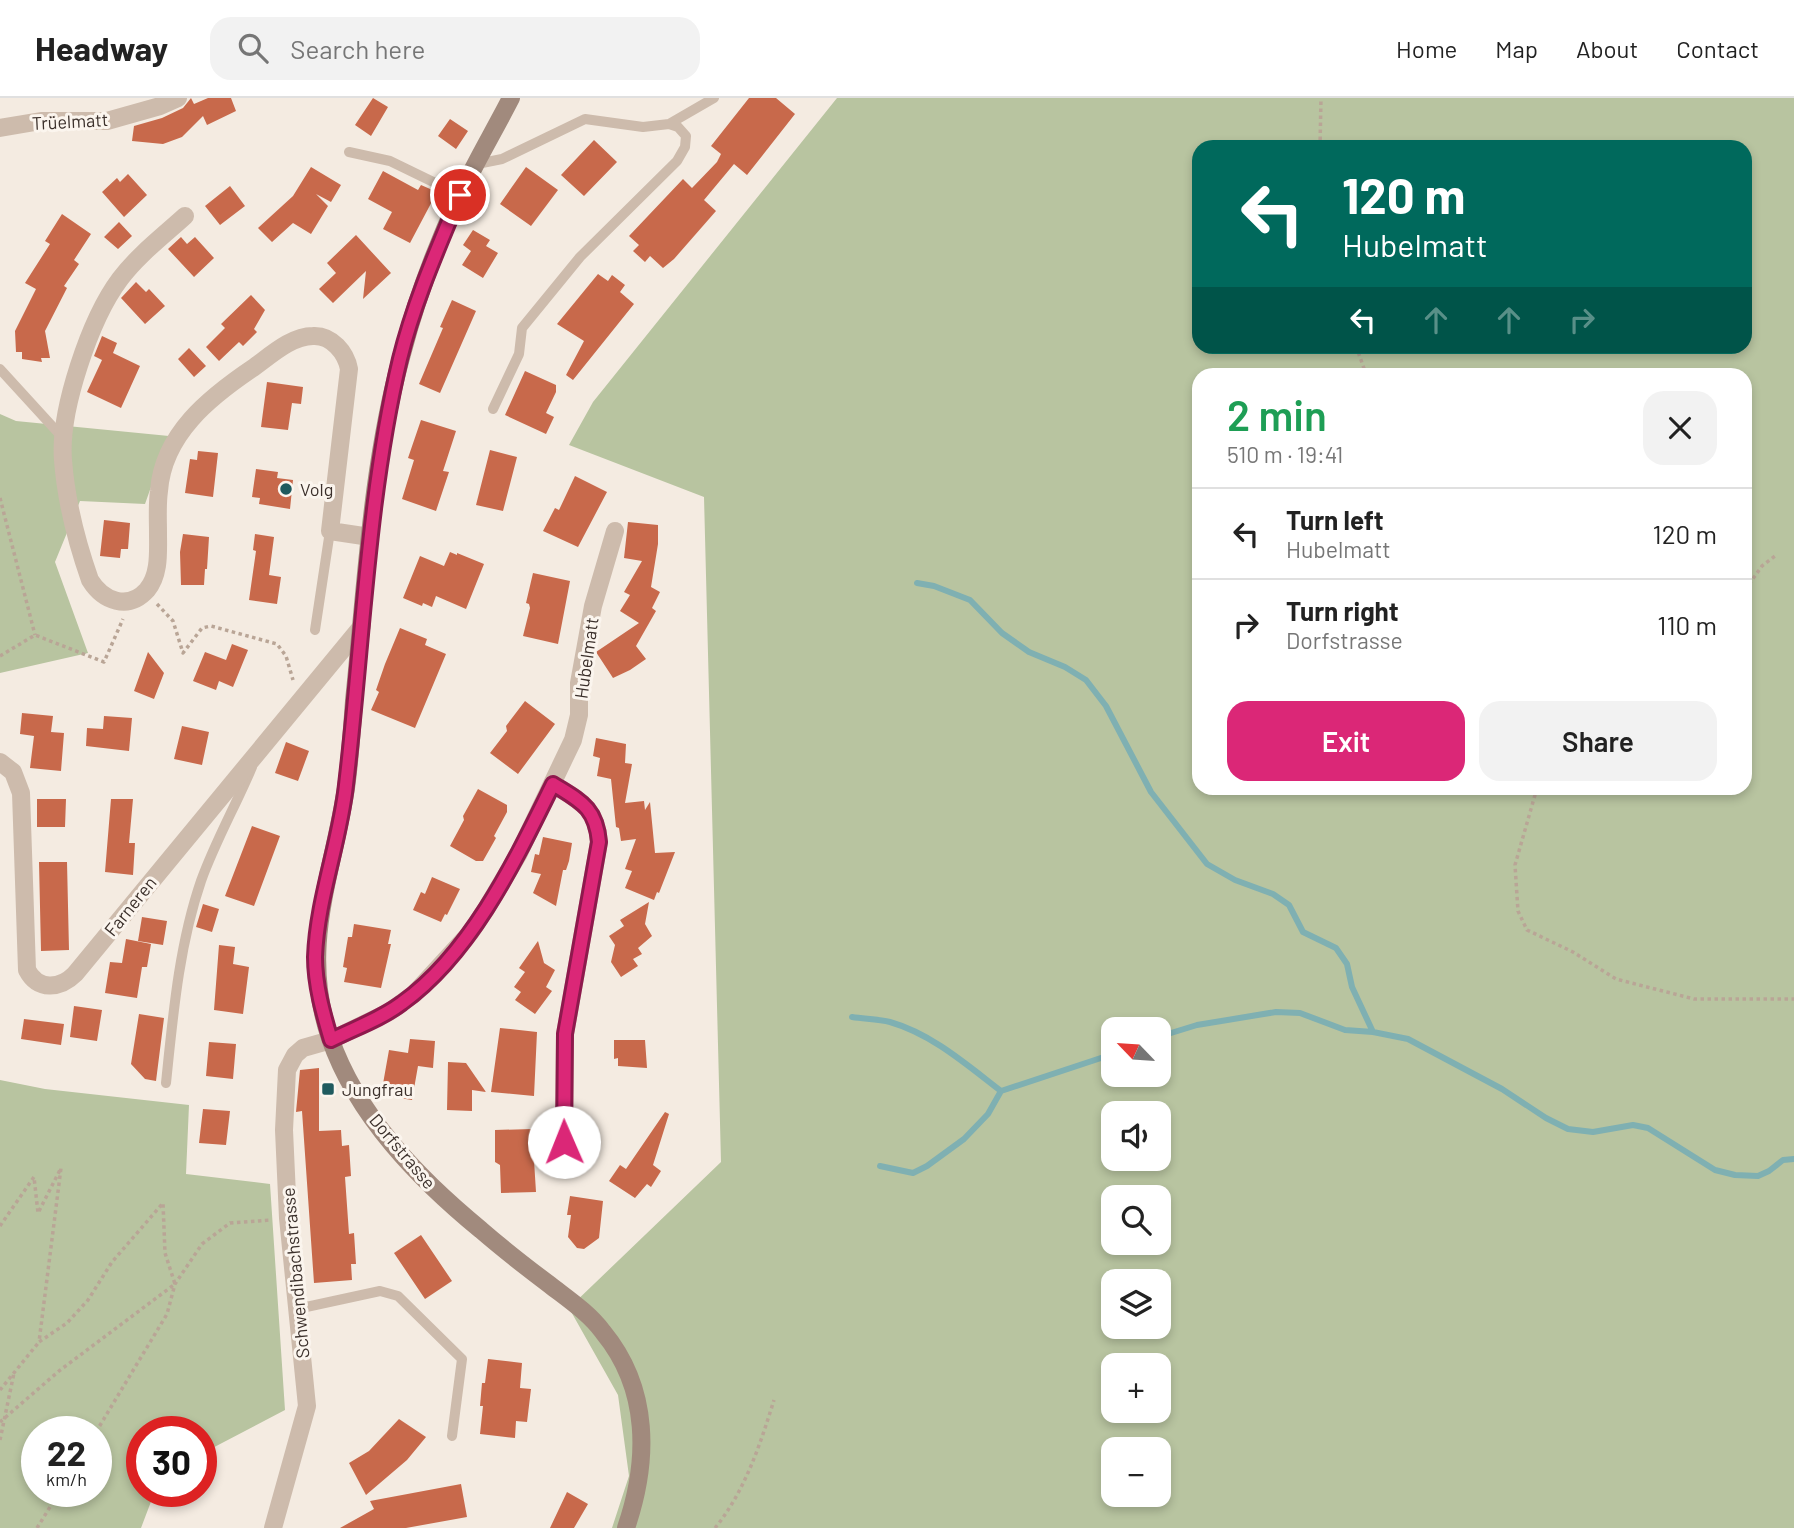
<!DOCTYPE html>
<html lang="en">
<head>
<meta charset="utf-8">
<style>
  :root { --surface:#fff; --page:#f2f2f2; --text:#222; --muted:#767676; --line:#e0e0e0; --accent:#db2777 }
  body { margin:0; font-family:Barlow,sans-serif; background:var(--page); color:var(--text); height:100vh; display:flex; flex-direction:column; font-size:26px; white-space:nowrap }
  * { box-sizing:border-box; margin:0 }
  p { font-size:23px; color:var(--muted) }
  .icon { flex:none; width:38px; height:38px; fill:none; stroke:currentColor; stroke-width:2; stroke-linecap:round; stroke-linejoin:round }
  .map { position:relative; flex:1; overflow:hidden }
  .details { position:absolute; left:1192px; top:270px; width:560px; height:427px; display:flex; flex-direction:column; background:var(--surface); border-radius:21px; box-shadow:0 4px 10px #0003 }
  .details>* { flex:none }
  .banner { position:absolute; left:1192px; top:42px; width:560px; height:214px; border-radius:21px; box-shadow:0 4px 10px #0003; background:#00695c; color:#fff; overflow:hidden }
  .needle { width:46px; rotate:295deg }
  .buttons { position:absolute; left:1101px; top:919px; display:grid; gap:14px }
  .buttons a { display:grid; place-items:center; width:70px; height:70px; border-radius:14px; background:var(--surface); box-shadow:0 4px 10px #0003; font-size:35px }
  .speed { position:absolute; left:21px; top:1318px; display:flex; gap:14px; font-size:35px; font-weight:700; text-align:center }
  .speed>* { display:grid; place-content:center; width:91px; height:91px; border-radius:50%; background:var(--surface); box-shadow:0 4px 10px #0003; line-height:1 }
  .speed small { font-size:18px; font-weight:400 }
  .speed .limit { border:10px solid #d22; background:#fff; color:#111 }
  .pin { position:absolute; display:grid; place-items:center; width:60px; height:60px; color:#fff; margin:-30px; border:4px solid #fff; border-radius:50%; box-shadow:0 2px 7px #0007 }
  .me { position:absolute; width:77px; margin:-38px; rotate:359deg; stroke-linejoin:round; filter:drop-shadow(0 0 5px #0008) }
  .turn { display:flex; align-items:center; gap:24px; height:147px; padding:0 35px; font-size:32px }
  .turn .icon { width:91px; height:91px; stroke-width:2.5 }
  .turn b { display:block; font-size:49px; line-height:60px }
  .lanes { display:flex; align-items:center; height:66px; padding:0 35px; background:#0003; justify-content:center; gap:35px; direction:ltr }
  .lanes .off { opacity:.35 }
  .round { display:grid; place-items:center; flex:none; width:74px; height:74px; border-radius:21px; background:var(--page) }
  .overview { display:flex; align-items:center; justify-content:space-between; height:119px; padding:0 35px }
  h1 { font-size:42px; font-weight:600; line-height:52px; color:#1e9e55 }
  .cta { display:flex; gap:14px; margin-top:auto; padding:14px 35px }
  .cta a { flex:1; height:80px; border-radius:21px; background:var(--accent); color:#fff; font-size:28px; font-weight:600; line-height:80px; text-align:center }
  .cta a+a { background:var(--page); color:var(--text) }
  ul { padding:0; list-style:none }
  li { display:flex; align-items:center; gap:21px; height:91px; padding:0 35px; border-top:2px solid var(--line) }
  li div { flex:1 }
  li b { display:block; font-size:26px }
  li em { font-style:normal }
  header { display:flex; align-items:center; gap:42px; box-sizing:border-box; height:98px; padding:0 35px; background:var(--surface); border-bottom:2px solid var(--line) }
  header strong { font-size:33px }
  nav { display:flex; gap:38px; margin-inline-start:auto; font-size:24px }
  .search { width:490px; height:63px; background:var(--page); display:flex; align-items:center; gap:18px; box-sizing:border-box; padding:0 24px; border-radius:21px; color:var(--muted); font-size:26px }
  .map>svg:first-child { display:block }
  .green { fill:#b8c4a0; fill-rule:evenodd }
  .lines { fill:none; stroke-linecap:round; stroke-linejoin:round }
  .stream { stroke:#7fb0b2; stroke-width:6 }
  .building { fill:#c8694b }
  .path { stroke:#b9a596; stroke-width:3.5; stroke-dasharray:3.5 3.5; stroke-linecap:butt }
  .lane { stroke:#cdbbac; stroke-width:10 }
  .street { stroke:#cdbbac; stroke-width:18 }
  .secondary { stroke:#a18a7d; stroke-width:18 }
  .route-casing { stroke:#8e194d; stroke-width:18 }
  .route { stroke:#db2777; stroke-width:12 }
  .poi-dot { fill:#1f5a5e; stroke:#fbf5ee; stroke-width:2.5 }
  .labels { text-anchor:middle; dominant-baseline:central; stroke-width:6; stroke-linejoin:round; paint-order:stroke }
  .street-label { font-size:18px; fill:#3b302b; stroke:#fbf5ee }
  .poi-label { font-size:18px; fill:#3b302b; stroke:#fbf5ee; text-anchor:start }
</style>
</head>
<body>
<header>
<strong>Headway</strong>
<div class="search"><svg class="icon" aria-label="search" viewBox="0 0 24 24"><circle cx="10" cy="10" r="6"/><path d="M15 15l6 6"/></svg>Search here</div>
<nav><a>Home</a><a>Map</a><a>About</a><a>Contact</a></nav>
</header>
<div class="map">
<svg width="1794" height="1430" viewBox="0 0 1794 1430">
  <rect width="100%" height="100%" fill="#f4ebe1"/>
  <!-- green -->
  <path class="green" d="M 837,0 L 1794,0 L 1794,1430 L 612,1430 L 629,1378 L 618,1297 L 569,1210 L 721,1064 L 704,399 L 569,347 L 593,304 ZM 1199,49 L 1745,49 L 1745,248 L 1199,248 ZM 1199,276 L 1745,276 L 1745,690 L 1199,690 ZM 1113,931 L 1158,931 L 1158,976 L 1113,976 ZM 1113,1015 L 1158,1015 L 1158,1060 L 1113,1060 ZM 1113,1099 L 1158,1099 L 1158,1144 L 1113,1144 ZM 1113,1183 L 1158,1183 L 1158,1228 L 1113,1228 ZM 1113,1267 L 1158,1267 L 1158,1312 L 1113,1312 ZM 1113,1351 L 1158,1351 L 1158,1396 L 1113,1396 Z
    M 0,316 L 16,323 L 169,338 L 145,406 L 80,403 L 55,464 L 88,555 L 0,575 Z
    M 0,982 L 45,991 L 189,1007 L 186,1076 L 270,1086 L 285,1312 L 201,1356 L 201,1334 L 142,1334 L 142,1393 L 155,1393 L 141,1430 L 0,1430 ZM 37,1334 L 96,1334 L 96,1393 L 37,1393 Z"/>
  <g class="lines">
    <!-- stream -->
    <path class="stream" d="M 917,485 L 934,488 L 970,502 L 1002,535 L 1029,554 L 1065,569 L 1086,582 L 1106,608 L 1151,694 L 1207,766 L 1235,782 L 1273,796 L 1289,807 L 1303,834 L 1336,850 L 1347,866 L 1352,889 L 1373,934 L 1408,941 L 1502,991 L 1546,1020 L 1568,1031 L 1593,1034 L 1633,1027 L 1648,1030 L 1715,1072 L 1735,1077 L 1758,1078 L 1769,1073 L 1783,1062 L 1794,1061
      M 852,919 C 865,921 878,921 890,924 C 932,936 967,967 1001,993
      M 1158,939 L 1197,927 L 1276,914 L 1300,915 L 1345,932 L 1373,934
      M 880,1068 L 913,1075 L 927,1068 L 964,1041 L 988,1016 L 1001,993 L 1113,956"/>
  </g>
  <!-- building -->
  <path class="building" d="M 191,0 L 194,6 L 208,0 L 231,0 L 236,13 L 207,27 L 203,18 L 182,39 L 163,46 L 132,43 L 134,28 L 162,20 L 183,10 Z
    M 373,0 L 388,9 L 371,38 L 355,27 Z
    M 749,0 L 776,0 L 795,16 L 747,77 L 734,66 L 704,102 L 716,113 L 674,161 L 663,170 L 650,158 L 645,164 L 633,153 L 639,147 L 629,138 L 683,81 L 692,90 L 717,64 L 721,56 L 711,48 Z
    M 450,21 L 468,33 L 456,51 L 438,38 Z
    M 594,42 L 617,64 L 584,98 L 561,77 Z
    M 311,69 L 341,87 L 331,104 L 316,96 L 328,108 L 311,136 L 293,125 L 272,144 L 258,130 L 293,98 Z
    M 526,69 L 558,92 L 531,128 L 500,106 Z
    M 383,73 L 418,92 L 421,87 L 437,94 L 410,145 L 383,131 L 392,114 L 368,101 Z
    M 128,76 L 147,97 L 124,119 L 102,94 L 117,80 L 120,84 Z
    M 230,88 L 245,108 L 220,127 L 205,108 Z
    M 62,116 L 91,136 L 74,162 L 79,166 L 64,188 L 67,190 L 45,233 L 50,260 L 41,260 L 42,264 L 22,261 L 22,254 L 16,254 L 15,233 L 36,191 L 25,185 L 50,146 L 45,143 Z
    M 119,124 L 132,138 L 118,151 L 104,139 Z
    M 473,132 L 490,142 L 486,148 L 498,155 L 483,180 L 462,167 L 471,153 L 463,147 Z
    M 356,137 L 391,175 L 363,201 L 366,173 L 333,205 L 319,191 L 336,175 L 327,165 Z
    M 181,139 L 187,146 L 195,139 L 214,160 L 194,179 L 168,151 Z
    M 598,176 L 608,183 L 612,177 L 625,187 L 620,194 L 634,206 L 573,282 L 566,277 L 584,243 L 557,226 Z
    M 136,184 L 146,194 L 149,191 L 165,208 L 145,226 L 121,200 Z
    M 251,197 L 265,212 L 254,231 L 257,234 L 243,248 L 239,244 L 219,263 L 206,249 L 225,230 L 221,226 Z
    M 452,202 L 476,213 L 440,295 L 419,286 L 443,230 L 440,229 Z
    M 102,238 L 117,245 L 113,255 L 140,268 L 121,310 L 87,294 L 102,262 L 94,258 Z
    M 189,250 L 206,268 L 194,279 L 178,261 Z
    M 525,273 L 556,287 L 556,294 L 546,315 L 554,319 L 546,336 L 505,317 Z
    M 267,284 L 303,289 L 301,306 L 292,305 L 288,332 L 261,329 Z
    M 421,322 L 456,333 L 443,373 L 449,374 L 436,413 L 402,401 L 414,362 L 408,360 Z
    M 490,352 L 517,359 L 503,413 L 476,407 Z
    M 198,353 L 218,355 L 213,399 L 185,395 L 190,361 L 197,362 Z
    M 256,371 L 278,374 L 277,380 L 293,382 L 290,411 L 259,406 L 260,400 L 252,399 Z
    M 575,378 L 607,394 L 578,449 L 543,433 L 555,410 L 559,412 Z
    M 104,422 L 130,425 L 128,451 L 121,451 L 120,460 L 100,458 Z
    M 628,424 L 658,427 L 658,446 L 651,489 L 660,494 L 652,510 L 656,513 L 636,548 L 646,561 L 630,572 L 613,580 L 596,554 L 639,525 L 620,513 L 630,497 L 624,494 L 642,463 L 624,460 Z
    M 183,436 L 209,439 L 207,471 L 205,471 L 204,487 L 181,487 L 180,454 Z
    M 255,436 L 274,439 L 269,477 L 281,479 L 277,506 L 249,502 L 256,453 L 253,452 Z
    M 450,454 L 457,457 L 457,455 L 484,466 L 466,511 L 436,498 L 432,509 L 423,505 L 422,508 L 403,500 L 420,458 L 444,468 Z
    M 533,475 L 570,483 L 558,546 L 523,538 L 530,510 L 529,506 L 526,505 Z
    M 400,530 L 427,541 L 425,547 L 446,556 L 415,630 L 371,612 L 379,594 L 376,592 L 385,566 Z
    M 232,546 L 248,552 L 233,589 L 219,583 L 216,592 L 193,583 L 205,554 L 226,562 Z
    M 148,554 L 164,575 L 154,601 L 134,593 Z
    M 525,603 L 555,626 L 518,676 L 490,655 L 507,633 L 506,628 Z
    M 22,615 L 53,618 L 51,634 L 64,635 L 61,673 L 30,670 L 34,638 L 20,636 Z
    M 104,618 L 132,620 L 129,653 L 86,648 L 87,630 L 103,631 Z
    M 182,628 L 209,634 L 202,667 L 174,661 Z
    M 596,640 L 626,646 L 625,665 L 632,666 L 625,705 L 644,703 L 645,712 L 650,704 L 655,755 L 675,754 L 659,795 L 657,794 L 654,802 L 625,790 L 632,773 L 625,771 L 636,741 L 621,743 L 619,730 L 616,729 L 611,681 L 597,678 L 600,660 L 593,658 Z
    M 286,644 L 309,653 L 298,683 L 275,675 Z
    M 478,691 L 507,707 L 507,714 L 494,738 L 496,740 L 483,763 L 476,763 L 450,748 L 464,722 L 463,718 Z
    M 37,701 L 66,701 L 65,729 L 37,729 Z
    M 111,701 L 133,701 L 129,745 L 135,745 L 133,777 L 105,774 Z
    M 252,728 L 280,738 L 254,808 L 225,798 Z
    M 543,739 L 572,745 L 569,763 L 566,772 L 563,772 L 556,808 L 533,795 L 541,776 L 531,774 L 535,756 L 539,757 Z
    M 39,764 L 67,764 L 69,852 L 41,853 Z
    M 432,779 L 460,791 L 447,817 L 445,816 L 441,824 L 413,812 L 421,794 L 425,796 Z
    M 649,804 L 645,826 L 652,838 L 638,850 L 642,856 L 633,861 L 638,868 L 621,879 L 611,864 L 615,847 L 609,838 L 624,828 L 620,822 Z
    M 203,806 L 219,811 L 212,834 L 196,829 Z
    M 142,819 L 167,823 L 163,847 L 138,843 Z
    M 354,826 L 391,832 L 388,846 L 391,846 L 381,890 L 344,884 L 347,870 L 343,869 L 348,839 L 352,839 Z
    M 126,841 L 151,846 L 147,869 L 142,869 L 137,900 L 105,895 L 110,864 L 122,865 Z
    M 538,843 L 544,865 L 555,872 L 546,889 L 552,893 L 535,916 L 515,902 L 521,894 L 514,889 L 525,874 L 519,870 Z
    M 219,847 L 235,849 L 233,866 L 249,869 L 243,916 L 214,912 Z
    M 74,908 L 102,912 L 97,943 L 70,939 Z
    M 139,916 L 164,920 L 156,983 L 145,981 L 131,966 Z
    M 24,921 L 64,926 L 61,947 L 21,941 Z
    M 500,930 L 537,934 L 534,998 L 491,994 Z
    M 410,941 L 435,943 L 433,970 L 418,968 L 412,1002 L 381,997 L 389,952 L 408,955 Z
    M 614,942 L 645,942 L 647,970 L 618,968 L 618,960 L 614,961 Z
    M 209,944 L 236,946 L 233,981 L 206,978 Z
    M 448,964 L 466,965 L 486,994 L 472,992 L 472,1013 L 447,1012 Z
    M 319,970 L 319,1033 L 341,1032 L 342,1048 L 349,1047 L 351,1078 L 345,1079 L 349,1136 L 354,1135 L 356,1166 L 351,1166 L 352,1182 L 314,1185 L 302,1013 L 296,1014 L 300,972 Z
    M 203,1011 L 230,1013 L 226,1047 L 199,1045 Z
    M 665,1014 L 669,1016 L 653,1067 L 661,1073 L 651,1089 L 647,1086 L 635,1100 L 609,1083 L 620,1067 L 626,1071 Z
    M 532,1031 L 536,1094 L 501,1095 L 500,1067 L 495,1064 L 495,1032 Z
    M 570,1098 L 603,1103 L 599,1140 L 584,1151 L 577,1150 L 568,1139 L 571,1117 L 567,1117 Z
    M 421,1137 L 452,1183 L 425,1201 L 394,1155 Z
    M 488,1261 L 522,1265 L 520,1290 L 531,1291 L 527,1324 L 516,1323 L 515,1340 L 480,1336 L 483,1308 L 480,1308 L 482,1285 L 485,1285 Z
    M 399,1321 L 426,1339 L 407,1362 L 366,1397 L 349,1365 L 369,1353 Z
    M 461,1386 L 467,1419 L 406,1430 L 340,1430 L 374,1411 L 370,1403 Z
    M 567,1394 L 588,1406 L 574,1430 L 550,1430 Z"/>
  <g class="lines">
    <!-- path -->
    <path class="path" d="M 1320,49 L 1321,0
      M 1356,248 L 1366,276
      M 0,400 L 35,537
      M 1745,492 L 1762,468 L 1775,458
      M 157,506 L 173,523 L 183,555 L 202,530 L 211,528 L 277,546 L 286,558 L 293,582
      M 0,558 L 35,537 L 104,564 L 123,521
      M 1537,690 L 1515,767 L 1518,813 L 1527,832 L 1573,854 L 1616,881 L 1694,901 L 1794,901
      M 0,1128 L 34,1079 L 38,1115 L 61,1070 L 39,1244 L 67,1225 L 88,1202 L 112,1164 L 163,1105 L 165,1155 L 175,1186 L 59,1273 L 0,1324
      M 0,1292 L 39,1244
      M 96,1334 L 167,1216 L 175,1186 L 202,1146 L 230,1125 L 270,1122
      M 0,1342 L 14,1275
      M 37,1430 L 60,1393
      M 715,1430 C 745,1393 760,1347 774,1302"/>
    <!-- lane -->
    <path class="lane" d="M 349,54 L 390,63 L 460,97
      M 477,66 L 502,61 L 585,21 L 643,29 L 669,26 L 714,0
      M 0,271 L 63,340
      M 493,311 L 519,256 L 522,230 L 580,159 L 677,63 L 685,49 L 686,38 L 678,29 L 669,26
      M 315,532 L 330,433
      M 166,985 C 173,917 179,847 201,783 C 215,744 236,707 252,669
      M 297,1211 L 380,1193 L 398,1198 L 462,1261 L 452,1338"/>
    <!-- street -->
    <path class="street" d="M 0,30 L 41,23 L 107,23 L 160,8 L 178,0
      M 185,118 C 163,138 138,157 120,181 C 90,221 59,313 63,362 C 66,402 77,445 90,482 C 103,503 128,513 147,492 C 160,476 158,454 158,435 C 158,421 157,407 159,393 C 163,336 210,299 253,270 C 270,258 291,238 313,238 C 332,237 346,255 349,271 L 330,433 L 370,439
      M 0,664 L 13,674 L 21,695 L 27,872 C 38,893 60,891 75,876 L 362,528
      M 553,686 C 580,703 596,709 599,744 L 565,936 L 564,1044
      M 273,1430 L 307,1308 L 288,1120 L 284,1032 L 287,972 L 295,957 L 303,950 L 331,942 L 389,914 L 414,896 L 470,835 L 486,811 L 518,757 L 573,642 L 579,617 L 579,585 L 593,508 L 615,433"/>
    <!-- secondary -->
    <path class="secondary" d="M 511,0 C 494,33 475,65 459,99 C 436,149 416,202 402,256 C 371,368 366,487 354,603 C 352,632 350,661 346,690 C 332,780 299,849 330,940 C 357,1018 419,1081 481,1132 C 503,1151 526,1169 550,1187 C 568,1201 589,1215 603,1234 C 650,1291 649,1363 626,1430"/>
  </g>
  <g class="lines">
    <!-- route casing -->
    <g class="route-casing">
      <path id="route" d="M 460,97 C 438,150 414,204 400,261 C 367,401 363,545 346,687 C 340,744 317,801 315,859 C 315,887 323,915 331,942 C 355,930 381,921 402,905 C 472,855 516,761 553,686 C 580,703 596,709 599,744 L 565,936 L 564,1044"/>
    </g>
    <!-- route -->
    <use href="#route" class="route"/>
  </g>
  <!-- markers -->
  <g class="poi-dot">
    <circle cx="286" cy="391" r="7"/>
    <rect x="321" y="984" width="14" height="14" rx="3.5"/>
  </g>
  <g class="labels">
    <!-- street labels -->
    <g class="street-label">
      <text transform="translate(70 23) rotate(-3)">Trüelmatt</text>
      <text transform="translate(586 560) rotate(-82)">Hubelmatt</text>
      <text transform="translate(130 808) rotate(-51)">Farneren</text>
      <text transform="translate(403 1053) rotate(50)">Dorfstrasse</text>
      <text transform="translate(295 1175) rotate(-95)">Schwendibachstrasse</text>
    </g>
    <!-- poi labels -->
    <g class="poi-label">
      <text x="300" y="391">Volg</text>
      <text x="342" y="991">Jungfrau</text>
    </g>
  </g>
</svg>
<div class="buttons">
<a><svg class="needle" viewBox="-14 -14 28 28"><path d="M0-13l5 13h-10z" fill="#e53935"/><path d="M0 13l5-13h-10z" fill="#767676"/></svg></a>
<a><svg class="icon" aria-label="sound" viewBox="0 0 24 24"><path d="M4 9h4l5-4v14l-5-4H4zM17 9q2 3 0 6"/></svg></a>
<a><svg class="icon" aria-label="search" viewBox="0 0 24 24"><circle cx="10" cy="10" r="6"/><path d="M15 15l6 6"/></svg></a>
<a><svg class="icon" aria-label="layers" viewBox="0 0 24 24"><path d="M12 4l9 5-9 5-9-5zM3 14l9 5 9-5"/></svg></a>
<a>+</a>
<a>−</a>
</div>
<div class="speed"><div>22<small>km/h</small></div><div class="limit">30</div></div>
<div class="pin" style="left:460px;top:97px;background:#d93025"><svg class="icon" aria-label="arrive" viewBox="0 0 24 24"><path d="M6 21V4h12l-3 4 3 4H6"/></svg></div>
<svg class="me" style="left:564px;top:1044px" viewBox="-20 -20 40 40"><circle r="19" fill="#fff"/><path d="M0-13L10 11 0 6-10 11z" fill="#db2777"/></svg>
<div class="banner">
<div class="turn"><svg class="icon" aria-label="left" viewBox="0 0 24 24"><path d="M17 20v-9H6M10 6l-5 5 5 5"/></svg><div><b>120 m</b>Hubelmatt</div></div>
<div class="lanes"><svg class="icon" aria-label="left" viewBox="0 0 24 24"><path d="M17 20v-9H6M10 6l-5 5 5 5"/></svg><svg class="icon off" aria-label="ahead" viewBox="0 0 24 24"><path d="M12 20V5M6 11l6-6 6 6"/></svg><svg class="icon off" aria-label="ahead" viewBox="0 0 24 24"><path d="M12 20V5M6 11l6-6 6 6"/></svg><svg class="icon off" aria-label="right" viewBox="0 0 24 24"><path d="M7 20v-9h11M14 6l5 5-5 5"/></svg></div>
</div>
<section class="details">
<div class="overview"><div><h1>2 min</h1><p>510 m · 19:41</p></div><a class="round"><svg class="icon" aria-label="close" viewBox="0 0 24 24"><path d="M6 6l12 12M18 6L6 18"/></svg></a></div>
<ul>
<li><svg class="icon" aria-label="left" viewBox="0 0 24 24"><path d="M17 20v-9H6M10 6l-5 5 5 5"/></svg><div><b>Turn left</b><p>Hubelmatt</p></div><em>120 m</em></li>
<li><svg class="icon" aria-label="right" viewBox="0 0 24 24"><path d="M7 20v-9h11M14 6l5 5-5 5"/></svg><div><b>Turn right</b><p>Dorfstrasse</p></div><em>110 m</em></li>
</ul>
<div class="cta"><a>Exit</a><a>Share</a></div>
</section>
</div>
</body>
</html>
